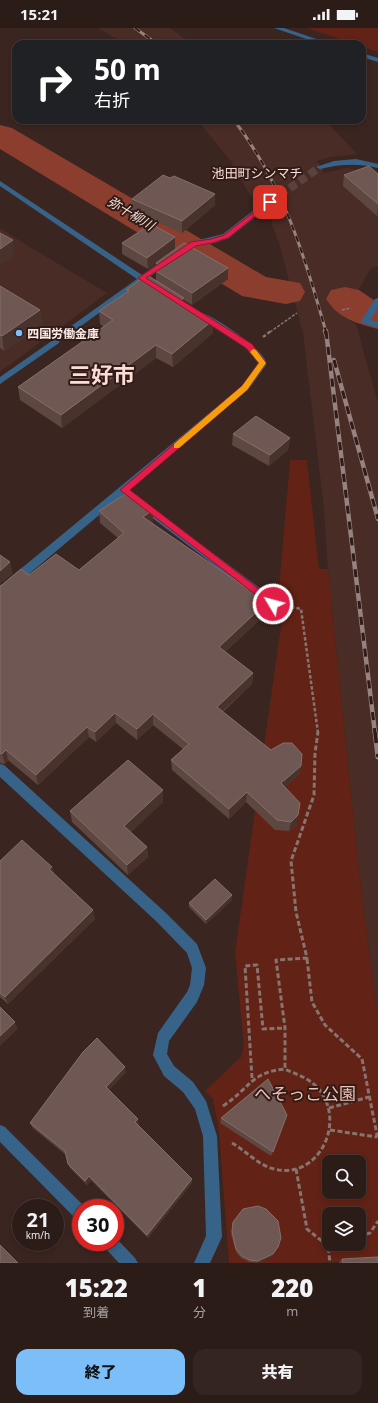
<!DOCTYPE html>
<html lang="ja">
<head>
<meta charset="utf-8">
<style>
  :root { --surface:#2c1c18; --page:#342521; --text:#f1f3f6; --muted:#a6a1a2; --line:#483a37; --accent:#7bbef8 }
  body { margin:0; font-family:"Open Sans","Noto Sans JP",sans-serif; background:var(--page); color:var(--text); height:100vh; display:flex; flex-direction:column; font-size:15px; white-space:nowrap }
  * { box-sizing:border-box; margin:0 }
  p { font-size:13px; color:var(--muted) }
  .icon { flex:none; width:22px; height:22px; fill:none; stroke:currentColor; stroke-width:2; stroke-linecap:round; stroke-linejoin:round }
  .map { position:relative; height:1235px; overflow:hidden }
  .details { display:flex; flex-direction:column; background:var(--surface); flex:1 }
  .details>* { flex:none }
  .banner { position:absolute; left:12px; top:12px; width:354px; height:84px; border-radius:12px; box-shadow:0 2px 6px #0003,0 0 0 1px var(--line); background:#202124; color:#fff; overflow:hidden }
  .tools { position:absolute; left:322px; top:1127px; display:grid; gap:8px }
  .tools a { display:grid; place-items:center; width:44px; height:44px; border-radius:8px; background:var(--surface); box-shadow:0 2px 6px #0003,0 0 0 1px var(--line); font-size:20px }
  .speed { position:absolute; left:12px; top:1171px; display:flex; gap:8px; font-size:20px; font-weight:700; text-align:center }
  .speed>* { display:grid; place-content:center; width:52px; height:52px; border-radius:50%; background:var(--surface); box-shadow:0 2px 6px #0003,0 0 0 1px var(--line); line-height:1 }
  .speed small { font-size:10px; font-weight:400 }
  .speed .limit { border:6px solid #d22; background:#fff; color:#111 }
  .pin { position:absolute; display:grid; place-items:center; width:34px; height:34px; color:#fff; margin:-17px; border-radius:8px; box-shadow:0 2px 6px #0006 }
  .me { position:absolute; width:44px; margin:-22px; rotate:307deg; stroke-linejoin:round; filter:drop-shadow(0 0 3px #0008) }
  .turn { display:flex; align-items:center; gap:14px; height:84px; padding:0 16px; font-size:18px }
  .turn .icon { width:52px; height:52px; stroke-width:2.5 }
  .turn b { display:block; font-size:28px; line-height:34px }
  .eta { display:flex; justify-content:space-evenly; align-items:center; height:68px; text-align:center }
  .eta b { font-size:24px; font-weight:800; line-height:28px }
  .primary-button { display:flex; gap:8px; margin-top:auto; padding:8px 16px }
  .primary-button a { flex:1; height:46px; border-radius:12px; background:var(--accent); color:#111; font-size:16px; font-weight:800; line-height:46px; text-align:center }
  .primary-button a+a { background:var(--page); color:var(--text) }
  .status { display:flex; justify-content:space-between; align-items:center; height:28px; padding:0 20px; background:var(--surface); direction:ltr }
  .status svg { height:11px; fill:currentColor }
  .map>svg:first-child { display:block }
  .built { fill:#492c25 }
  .green { fill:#622215; fill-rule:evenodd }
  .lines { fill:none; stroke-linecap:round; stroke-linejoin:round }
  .river { fill:#8c3e2e; fill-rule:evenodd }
  .minor-tunnel { stroke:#58433e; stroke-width:8; stroke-dasharray:8 4; stroke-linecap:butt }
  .path-far2 { stroke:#87746f; stroke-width:1.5; stroke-dasharray:3 1.5; stroke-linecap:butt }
  .path-far1 { stroke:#87746f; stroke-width:2.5; stroke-dasharray:3.5 2; stroke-linecap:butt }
  .path { stroke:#87746f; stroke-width:3; stroke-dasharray:5 2.5; stroke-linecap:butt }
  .minor { fill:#386388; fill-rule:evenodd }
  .tertiary { fill:#386388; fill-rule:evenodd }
  .rail-far2-casing { stroke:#96827e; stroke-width:3 }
  .rail-far1-casing { stroke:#96827e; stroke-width:4.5 }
  .rail-casing { stroke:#96827e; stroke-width:5 }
  .rail-far2 { stroke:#311b17; stroke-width:2; stroke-dasharray:6; stroke-linecap:butt }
  .rail-far1 { stroke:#311b17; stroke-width:3; stroke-dasharray:8; stroke-linecap:butt }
  .rail { stroke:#311b17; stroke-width:3.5; stroke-dasharray:11; stroke-linecap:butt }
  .wall { fill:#5e4641 }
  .shaded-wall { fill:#49322c }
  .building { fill:#6f5853; stroke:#856f6a }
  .route { fill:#e11d48; stroke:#92132f }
  .slow { fill:#f59e0b }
  .poi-dot { fill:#7bbef8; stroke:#311b17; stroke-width:1.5 }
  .labels { text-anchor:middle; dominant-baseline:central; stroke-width:4; stroke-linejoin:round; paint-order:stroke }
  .far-poi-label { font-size:12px; font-weight:bold; fill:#fcece8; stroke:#311b17; text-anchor:start }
  .far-quarter-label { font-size:13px; fill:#fbddd5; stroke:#311b17 }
  .far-water-label { font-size:13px; font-style:italic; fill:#f5ddd7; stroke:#311b17 }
  .near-park-label { font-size:17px; fill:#f1c2b7; stroke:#311b17 }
  .town-label { font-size:22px; font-weight:bold; fill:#fbddd5; stroke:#311b17 }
</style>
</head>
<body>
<div class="status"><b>15:21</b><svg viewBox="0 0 49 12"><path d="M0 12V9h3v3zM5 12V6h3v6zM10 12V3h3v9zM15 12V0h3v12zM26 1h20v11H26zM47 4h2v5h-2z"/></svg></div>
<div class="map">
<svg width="378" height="1235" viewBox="0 0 378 1235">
  <rect width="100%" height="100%" fill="#3b2520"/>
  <!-- built -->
  <path class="built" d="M 98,0 L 170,0 L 192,16 L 126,16 Z
    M 197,92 L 325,92 L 357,126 L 331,129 L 317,133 L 324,145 L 345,140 L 378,145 L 378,238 L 371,240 L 356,266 L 344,266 L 341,279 L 344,289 L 356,296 L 378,375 L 378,995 L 358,835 L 328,541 L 324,481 L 303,305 L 279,215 L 272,197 L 273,181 L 270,174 L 267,169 L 264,171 L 256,166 L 251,169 L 230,132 Z
    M 0,200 L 25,216 L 107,265 L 0,344 Z"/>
  <!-- green -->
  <path class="green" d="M 307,0 L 378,0 L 378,24 L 362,19 L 362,16 L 354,16 Z
    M 290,432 L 307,432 L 319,541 L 328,541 L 358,835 L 378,995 L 378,1232 L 316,1235 L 229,1235 L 219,1104 L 213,1071 L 205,1063 L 241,1029 L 244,1018 L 235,925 L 286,562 L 279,561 ZM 329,1134 L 359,1134 L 359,1164 L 329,1164 ZM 329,1186 L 359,1186 L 359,1216 L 329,1216 Z"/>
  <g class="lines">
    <!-- river -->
    <path class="river" d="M 0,97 L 12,100 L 266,249 L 300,255 L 305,264 L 300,273 L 286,276 L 242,268 L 0,121 Z
      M 345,259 L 359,262 L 378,275 L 378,301 C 356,295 339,291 326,271 L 331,262 Z"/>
    <!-- minor-tunnel -->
    <path class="minor-tunnel" d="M 270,174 L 320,139"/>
    <!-- path-far2 -->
    <path class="path-far2" d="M 342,282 L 351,280
      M 270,304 L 297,285"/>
    <!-- path-far1 -->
    <path class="path-far1" d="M 263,309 L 271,303
      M 291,579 L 301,581 L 318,705"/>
    <!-- path -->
    <path class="path" d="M 307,931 L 312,974 L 325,997 L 362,1031 L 378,1112
      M 252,1050 L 245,938 L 257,937 L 263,1001 L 285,1000
      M 223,1078 C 249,1061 251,1044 285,1041
      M 329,1080 L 369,1069
      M 330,1102 L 377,1109
      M 232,1115 C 246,1123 258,1137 274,1141 C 317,1152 345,1098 321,1064 C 312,1051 298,1047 285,1041 L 285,1000 L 276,932 L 307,930 L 296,884 L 291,833 L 314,767 L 315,725 L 318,704
      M 296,1141 L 307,1201 L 328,1218 L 330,1235
      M 359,1208 L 370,1205 L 378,1193
      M 328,1218 L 333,1216"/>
    <!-- minor -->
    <path class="minor" d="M 274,0 L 284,0 L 331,16 L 321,16 Z
      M 362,25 L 378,30 L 378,34 L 362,29 Z
      M 356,131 L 378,136 L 378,140 C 357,135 341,136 320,141 L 316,139 L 334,133 Z
      M 0,153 L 142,247 L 176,222 L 191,214 L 223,206 L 267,172 L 274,174 L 229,210 L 215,215 L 196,218 L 182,226 L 148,250 L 158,257 L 158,261 L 152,261 L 142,254 L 56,316 L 53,315 L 53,311 L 137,251 L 0,158 Z
      M 378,270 L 378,280 L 370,292 L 378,294 L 378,300 L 362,295 L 361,293 L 375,271 Z
      M 202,285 C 214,288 270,325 266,337 L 248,362 L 4,567 L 0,568 L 0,558 L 242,358 L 258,335 L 246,320 L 199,290 L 198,288 Z
      M 142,472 L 277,573 L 278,576 L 277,579 L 269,579 L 138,479 L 137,476 L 138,473 Z
      M 0,736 L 4,737 L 167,886 L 197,916 L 206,940 L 204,957 L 197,974 L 169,1013 L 167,1026 L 174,1038 L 193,1054 L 206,1073 L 217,1108 L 222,1209 L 210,1235 L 194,1235 L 206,1208 L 203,1108 L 195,1081 L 183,1064 L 164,1048 L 153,1027 L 158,1005 L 187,964 L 190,957 L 192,940 L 187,925 L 157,894 L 0,749 Z"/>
    <!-- tertiary -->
    <path class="tertiary" d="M 56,310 L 59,311 L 59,315 L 0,356 L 0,349 Z
      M 0,1097 L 5,1099 L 86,1180 L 81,1180 L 81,1194 L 76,1191 L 0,1114 Z
      M 115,1209 L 135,1230 L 138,1235 L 119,1235 L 104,1219 L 101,1214 L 115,1214 Z"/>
    <!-- rail-far2 casing -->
    <g class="rail-far2-casing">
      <path id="rail-far2" d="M 135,0 L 157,16
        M 234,92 C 284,158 304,226 326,304"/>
    </g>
    <!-- rail-far1 casing -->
    <g class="rail-far1-casing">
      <path id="rail-far1" d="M 325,303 L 327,309
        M 326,303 L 375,705
        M 334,332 L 378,491"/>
    </g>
    <!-- rail casing -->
    <g class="rail-casing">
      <path id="rail" d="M 375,704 L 378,729"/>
    </g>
    <!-- rail-far2 -->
    <use href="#rail-far2" class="rail-far2"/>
    <!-- rail-far1 -->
    <use href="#rail-far1" class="rail-far1"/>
    <!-- rail -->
    <use href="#rail" class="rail"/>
  </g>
  <!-- wall -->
  <path class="wall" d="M 378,146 L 378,187 L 377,188 L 343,158 L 344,147 Z
    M 170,150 L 215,166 L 215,177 L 182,205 L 132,183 L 132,171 Z
    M 122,215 L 175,221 L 148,241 L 122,226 Z
    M 156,235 L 228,251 L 192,277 L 184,272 L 184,277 L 213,292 L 213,305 L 173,339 L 156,330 L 62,400 L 20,372 L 18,359 L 104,299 L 100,296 L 99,283 L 126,265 L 126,262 L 156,253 L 156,240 L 157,239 Z
    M 0,258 L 40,282 L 42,297 L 4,323 L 0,320 Z
    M 233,406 L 290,410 L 288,422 L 269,438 L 232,417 Z
    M 153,482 L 153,494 L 152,495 L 267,574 L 266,586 L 225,624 L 253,645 L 252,656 L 223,684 L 271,722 L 301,738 L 299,747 L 285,759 L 297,797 L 289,803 L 275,802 L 246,774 L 229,791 L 172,742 L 171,732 L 183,721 L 153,697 L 137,712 L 116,695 L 96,714 L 89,709 L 38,757 L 8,732 L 5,736 L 0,735 L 0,558 L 29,547 L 79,542 L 118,510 L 100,495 L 99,483 Z
    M 163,762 L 163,774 L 131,804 L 147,819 L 148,829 L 128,847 L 72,794 L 70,783 Z
    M 0,833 L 54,846 L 95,891 L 8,976 L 0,969 Z
    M 232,872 L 206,896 L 189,879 L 189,875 Z
    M 126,1044 L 109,1062 L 139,1096 L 138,1097 L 192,1155 L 148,1210 L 91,1152 L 87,1157 L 70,1140 L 68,1136 L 66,1127 L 33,1100 L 30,1095 Z
    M 221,1090 L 285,1092 L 271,1128 L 220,1095 Z
    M 233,1194 L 278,1219 L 271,1229 L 259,1235 L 249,1234 L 241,1230 L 236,1224 L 231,1206 Z
    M 342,1231 L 378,1235 L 339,1235 L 339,1234 Z"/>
  <!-- shaded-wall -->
  <path class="shaded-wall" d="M 215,166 L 215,177 L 182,205 L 182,193 Z
    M 378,178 L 378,187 L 377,188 Z
    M 175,209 L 175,221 L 148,241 L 147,230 Z
    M 13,212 L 15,227 L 0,237 L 0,221 Z
    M 228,240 L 228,251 L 192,277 L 192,265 Z
    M 184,270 L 184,283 L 178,274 Z
    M 40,282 L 42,297 L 4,323 L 2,308 Z
    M 213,292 L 213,305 L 173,339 L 172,326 Z
    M 156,317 L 156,330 L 62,400 L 61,387 Z
    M 290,410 L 288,422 L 269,438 L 270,427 Z
    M 153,482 L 153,494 L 143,500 L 143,489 Z
    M 10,534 L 13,546 L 0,556 L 0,543 Z
    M 267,574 L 266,586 L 218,630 L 219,619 Z
    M 253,645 L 252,656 L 216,689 L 217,679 Z
    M 115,685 L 116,695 L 96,714 L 95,704 Z
    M 153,686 L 153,697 L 137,712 L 137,701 Z
    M 87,699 L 89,709 L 38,757 L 36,747 Z
    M 6,722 L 8,732 L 5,736 L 2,726 Z
    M 301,738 L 299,747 L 279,764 L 281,755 Z
    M 163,762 L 163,774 L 126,809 L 124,798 Z
    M 247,764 L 246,774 L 229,791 L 229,781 Z
    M 298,787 L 297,797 L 289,803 L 291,794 Z
    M 147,819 L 148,829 L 128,847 L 127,837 Z
    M 52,839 L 55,847 L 49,841 Z
    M 232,867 L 232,872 L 206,896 L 206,892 Z
    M 93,882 L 95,891 L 8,976 L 5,969 Z
    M 15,994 L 18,1001 L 0,1018 L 0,1008 Z
    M 125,1039 L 126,1044 L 107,1064 L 106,1059 Z
    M 138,1091 L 139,1096 L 136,1099 L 135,1094 Z
    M 89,1148 L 91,1152 L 87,1157 L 85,1153 Z
    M 192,1151 L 192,1155 L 148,1210 L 147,1207 Z
    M 278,1219 L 271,1229 L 259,1235 L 257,1235 L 258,1233 Z"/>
  <!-- building -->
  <path class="building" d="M 369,138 L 378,146 L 378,176 L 344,147 Z
    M 163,147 L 170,150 L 174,148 L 215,166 L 182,193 L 132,171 Z
    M 151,196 L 175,209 L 147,230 L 122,215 Z
    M 0,205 L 13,212 L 0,221 Z
    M 184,215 L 228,240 L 192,265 L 156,243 L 158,241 L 156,240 L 160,237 L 156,235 Z
    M 147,247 L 184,270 L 178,274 L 213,292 L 172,326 L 156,317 L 61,387 L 18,359 L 113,292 L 99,283 L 129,263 L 126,262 Z
    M 0,258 L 40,282 L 2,308 L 0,307 Z
    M 256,388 L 290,410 L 270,427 L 233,406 Z
    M 130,463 L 153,482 L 143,489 L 267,574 L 219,619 L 253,645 L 217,679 L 271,722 L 283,715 L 292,715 L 302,726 L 301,738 L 281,755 L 300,775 L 298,787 L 291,794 L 277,792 L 247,764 L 229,781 L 171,732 L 189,716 L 153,686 L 137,701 L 115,685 L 95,704 L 87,699 L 36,747 L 6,722 L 2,726 L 0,725 L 0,558 L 2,557 L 21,541 L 29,547 L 56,526 L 79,542 L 124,505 L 99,483 Z
    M 0,527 L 10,534 L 0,543 Z
    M 128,732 L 163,762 L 124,798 L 147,819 L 127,837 L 70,783 Z
    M 22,812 L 52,839 L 49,841 L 93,882 L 5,969 L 0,965 L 0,833 Z
    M 215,851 L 232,867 L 206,892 L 189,875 Z
    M 0,979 L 15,994 L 0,1008 Z
    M 97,1010 L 125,1039 L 106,1059 L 138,1091 L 135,1094 L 192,1151 L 147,1207 L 89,1148 L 85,1153 L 68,1136 L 65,1123 L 30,1095 L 83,1024 Z
    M 268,1051 L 287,1087 L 273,1124 L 221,1090 Z
    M 258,1178 L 266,1181 L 278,1193 L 281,1210 L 278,1219 L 273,1226 L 258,1233 L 250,1232 L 242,1228 L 236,1221 L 232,1203 L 233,1194 L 243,1181 Z
    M 0,1217 L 18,1235 L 0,1235 Z
    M 378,1229 L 378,1235 L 343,1235 L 342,1231 Z"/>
  <!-- route -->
  <path class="route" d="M 268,173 L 273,174 L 228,210 L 212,215 L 196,218 L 146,250 L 252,316 L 266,335 L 247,362 L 130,462 L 276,574 L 278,576 L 273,580 L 120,462 L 242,358 L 259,335 L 246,320 L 138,250 L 191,214 L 211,211 L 224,207 Z"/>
  <!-- slow -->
  <path class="slow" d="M 253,321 L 256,322 L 266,335 L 247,362 L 179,420 L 174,420 L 174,416 L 242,358 L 259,335 L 250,324 Z"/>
  <!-- markers -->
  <circle class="poi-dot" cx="19" cy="305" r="4"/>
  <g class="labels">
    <!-- far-poi labels -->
    <g class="far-poi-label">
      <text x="27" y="305">四国労働金庫</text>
    </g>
    <!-- far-quarter labels -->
    <g class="far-quarter-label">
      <text x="257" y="145">池田町シンマチ</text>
    </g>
    <!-- far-water labels -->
    <g class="far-water-label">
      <text transform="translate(131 185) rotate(31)">弥十柳川</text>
    </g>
    <!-- near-park labels -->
    <g class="near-park-label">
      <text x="305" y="1065">へそっこ公園</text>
    </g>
    <!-- town labels -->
    <g class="town-label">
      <text x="102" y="346">三好市</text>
    </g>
  </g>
</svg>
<div class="tools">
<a><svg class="icon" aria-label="search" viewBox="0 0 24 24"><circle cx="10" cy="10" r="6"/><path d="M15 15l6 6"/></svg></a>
<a><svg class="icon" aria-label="layers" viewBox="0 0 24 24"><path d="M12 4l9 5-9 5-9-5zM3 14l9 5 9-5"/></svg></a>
</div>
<div class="speed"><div>21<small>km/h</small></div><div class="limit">30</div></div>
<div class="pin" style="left:270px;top:174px;background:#d93025"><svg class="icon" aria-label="arrive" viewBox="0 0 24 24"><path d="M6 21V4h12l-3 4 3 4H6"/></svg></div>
<svg class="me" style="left:273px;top:576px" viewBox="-20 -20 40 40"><circle r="17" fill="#e11d48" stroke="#fff" stroke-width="3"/><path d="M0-11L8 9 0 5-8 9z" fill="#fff"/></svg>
<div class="banner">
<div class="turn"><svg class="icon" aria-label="right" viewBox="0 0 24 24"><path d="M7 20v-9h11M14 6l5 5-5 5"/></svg><div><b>50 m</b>右折</div></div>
</div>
</div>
<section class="details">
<div class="eta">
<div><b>15:22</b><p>到着</p></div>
<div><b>1</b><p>分</p></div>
<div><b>220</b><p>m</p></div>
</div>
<div class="primary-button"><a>終了</a><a>共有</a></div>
</section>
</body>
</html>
